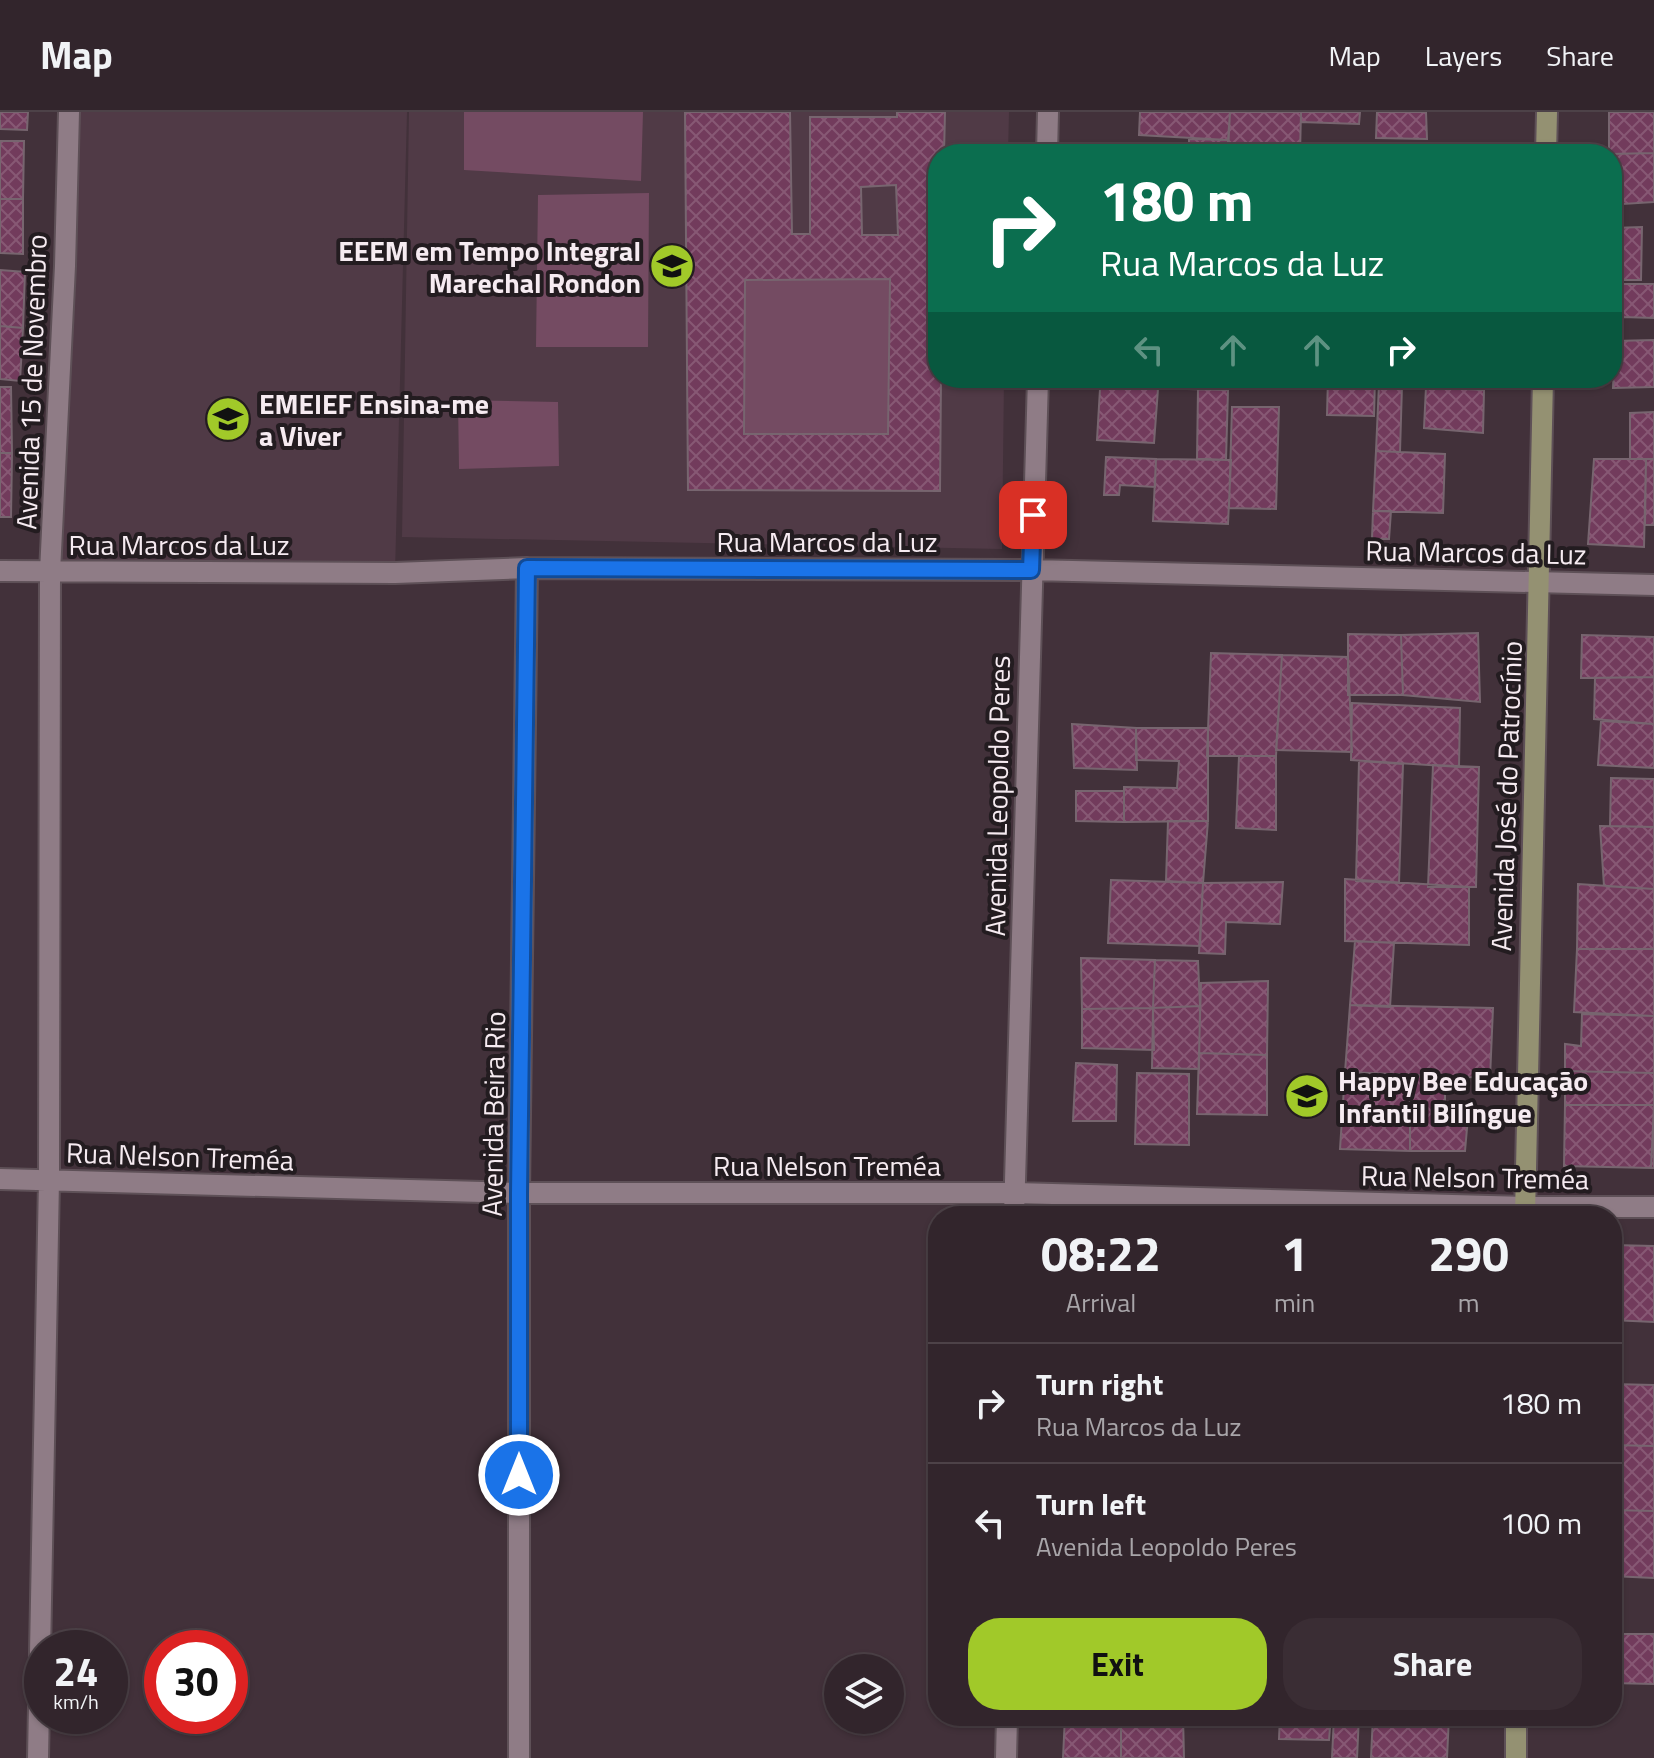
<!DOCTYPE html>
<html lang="en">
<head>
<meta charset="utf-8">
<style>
  :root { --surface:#32252c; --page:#3a2d34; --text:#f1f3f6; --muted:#a8a5a9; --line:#4d4248; --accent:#a1c929 }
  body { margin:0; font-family:"Titillium Web",sans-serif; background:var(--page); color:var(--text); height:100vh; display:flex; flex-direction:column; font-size:30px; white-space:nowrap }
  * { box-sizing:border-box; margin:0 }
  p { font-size:26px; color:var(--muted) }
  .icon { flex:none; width:44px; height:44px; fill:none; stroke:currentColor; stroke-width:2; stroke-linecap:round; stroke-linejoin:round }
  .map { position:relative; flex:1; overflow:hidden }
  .drawer { position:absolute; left:928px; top:1094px; width:694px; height:520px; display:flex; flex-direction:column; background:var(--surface); border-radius:32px; box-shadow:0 2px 6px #0004,0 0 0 2px var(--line) }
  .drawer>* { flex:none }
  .guide { position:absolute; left:928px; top:32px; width:694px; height:244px; border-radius:32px; box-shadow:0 2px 6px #0004,0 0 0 2px var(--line); background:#0b6e4f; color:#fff; overflow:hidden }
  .controls { position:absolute; left:824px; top:1542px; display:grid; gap:16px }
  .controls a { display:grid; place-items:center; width:80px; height:80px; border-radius:50%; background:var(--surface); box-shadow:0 2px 6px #0004,0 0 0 2px var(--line); font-size:40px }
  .speed { position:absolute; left:24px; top:1518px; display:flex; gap:16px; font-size:40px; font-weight:700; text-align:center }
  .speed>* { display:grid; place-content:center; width:104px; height:104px; border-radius:50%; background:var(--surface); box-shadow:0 2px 6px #0004,0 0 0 2px var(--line); line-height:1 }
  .speed small { font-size:20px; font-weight:400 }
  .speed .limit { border:12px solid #d22; background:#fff; color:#111 }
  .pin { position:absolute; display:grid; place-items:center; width:68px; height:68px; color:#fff; margin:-34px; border-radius:16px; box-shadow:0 4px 12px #0006 }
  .me { position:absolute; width:88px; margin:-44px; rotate:0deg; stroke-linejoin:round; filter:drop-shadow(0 0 6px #0008) }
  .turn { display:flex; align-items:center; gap:28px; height:168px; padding:0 40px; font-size:36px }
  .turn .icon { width:104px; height:104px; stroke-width:2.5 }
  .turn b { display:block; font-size:56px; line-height:68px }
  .lanes { display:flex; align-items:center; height:76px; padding:0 40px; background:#0003; justify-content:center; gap:40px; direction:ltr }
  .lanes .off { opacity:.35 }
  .eta { display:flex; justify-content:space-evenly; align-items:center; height:136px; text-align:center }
  .eta b { font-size:48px; font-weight:700; line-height:56px }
  .cta { display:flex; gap:16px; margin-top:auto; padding:16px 40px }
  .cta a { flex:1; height:92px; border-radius:32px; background:var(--accent); color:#111; font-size:32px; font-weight:700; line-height:92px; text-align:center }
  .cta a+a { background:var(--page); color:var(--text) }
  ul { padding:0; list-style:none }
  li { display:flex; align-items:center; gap:24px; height:120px; padding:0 40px; border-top:2px solid var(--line) }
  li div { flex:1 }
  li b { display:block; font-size:30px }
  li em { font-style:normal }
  header { display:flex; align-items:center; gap:48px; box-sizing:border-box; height:112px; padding:0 40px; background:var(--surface); border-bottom:2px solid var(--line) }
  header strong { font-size:38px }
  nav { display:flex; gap:44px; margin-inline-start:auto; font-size:28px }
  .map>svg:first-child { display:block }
  .built { fill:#503a46 }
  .garden { fill:#744b62 }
  .building { fill:url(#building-cross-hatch); stroke:#77656f; stroke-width:2; fill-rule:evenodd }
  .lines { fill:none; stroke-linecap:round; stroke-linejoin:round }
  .street-casing { stroke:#5e5057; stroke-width:24 }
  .secondary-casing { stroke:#5e5057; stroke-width:24 }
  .street { stroke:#8f7c86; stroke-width:20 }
  .secondary { stroke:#949172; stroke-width:20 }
  .route-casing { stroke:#114b97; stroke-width:20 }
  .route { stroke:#1a73e8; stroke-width:14 }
  .labels { text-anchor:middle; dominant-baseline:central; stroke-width:8; stroke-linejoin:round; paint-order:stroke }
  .poi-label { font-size:28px; font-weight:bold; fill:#f6ebf1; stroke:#231c20; text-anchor:start }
  .street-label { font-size:28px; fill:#f6ebf1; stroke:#231c20 }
</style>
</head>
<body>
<header>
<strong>Map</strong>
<nav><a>Map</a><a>Layers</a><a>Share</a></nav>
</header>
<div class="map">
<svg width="1654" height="1646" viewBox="0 0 1654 1646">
  <defs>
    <pattern id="building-cross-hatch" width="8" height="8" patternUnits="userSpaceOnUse" patternTransform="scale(2)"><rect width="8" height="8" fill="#723b5c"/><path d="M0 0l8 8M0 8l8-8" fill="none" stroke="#875874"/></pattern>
  </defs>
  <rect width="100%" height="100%" fill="#42313a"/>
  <!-- built -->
  <path class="built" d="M 69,0 L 407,0 L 395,461 L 50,460 Z
    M 409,0 L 1009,0 L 1008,42 L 938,42 L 938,266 L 1004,266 L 1002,437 L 402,425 Z"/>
  <!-- garden -->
  <path class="garden" d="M 464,0 L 643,0 L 641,69 L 464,58 Z
    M 649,81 L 648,235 L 536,235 L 538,83 Z
    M 890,167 L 888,322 L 744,322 L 745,168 Z
    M 458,288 L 558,290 L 559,354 L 459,357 Z"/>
  <!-- building -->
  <path class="building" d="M 0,0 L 28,0 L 27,18 L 0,17 Z
    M 685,0 L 790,0 L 792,122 L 810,122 L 810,5 L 897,5 L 897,0 L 945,0 L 944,42 L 938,42 L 938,266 L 941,266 L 940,379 L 688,378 ZM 896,73 L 898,123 L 862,123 L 861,75 ZM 890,167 L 888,322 L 744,322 L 745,168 Z
    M 1140,0 L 1230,0 L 1228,28 L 1139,23 Z
    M 1230,0 L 1301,0 L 1300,42 L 1228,41 Z
    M 1301,0 L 1360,0 L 1359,12 L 1301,10 Z
    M 1377,0 L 1426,0 L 1427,27 L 1376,26 Z
    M 1609,0 L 1654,0 L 1654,41 L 1609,42 Z
    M 1189,27 L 1228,28 L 1228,42 L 1189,42 Z
    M 0,29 L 24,29 L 23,87 L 0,87 Z
    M 1654,41 L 1654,90 L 1623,92 L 1621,65 L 1612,65 L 1612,42 Z
    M 0,87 L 23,87 L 23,142 L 0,141 Z
    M 1642,115 L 1641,168 L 1612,168 L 1612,116 Z
    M 0,158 L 25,160 L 23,216 L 0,214 Z
    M 1612,172 L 1654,172 L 1654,206 L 1623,205 L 1622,214 L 1612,214 Z
    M 0,214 L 23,216 L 20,269 L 0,267 Z
    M 1654,228 L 1654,275 L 1613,276 L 1615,229 Z
    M 1111,266 L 1188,266 L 1188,277 L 1111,276 Z
    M 1188,266 L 1228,266 L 1228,278 L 1188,277 Z
    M 1328,266 L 1375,266 L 1374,304 L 1327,303 Z
    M 1395,266 L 1451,266 L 1450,274 L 1395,269 Z
    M 1379,272 L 1402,273 L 1400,340 L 1376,339 Z
    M 0,275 L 11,275 L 12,341 L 0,341 Z
    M 1426,275 L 1484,278 L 1483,321 L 1424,316 Z
    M 1100,277 L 1158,277 L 1154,331 L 1097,328 Z
    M 1198,277 L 1228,278 L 1226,348 L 1197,347 Z
    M 1232,295 L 1279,295 L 1276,397 L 1229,396 Z
    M 1654,300 L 1654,347 L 1630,347 L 1630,301 Z
    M 1376,339 L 1445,342 L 1443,401 L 1373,399 Z
    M 0,341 L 12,341 L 11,405 L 0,405 Z
    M 1106,345 L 1156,347 L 1155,375 L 1120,373 L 1119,383 L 1104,383 Z
    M 1156,347 L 1231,348 L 1228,412 L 1153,409 Z
    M 1594,347 L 1646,347 L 1644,435 L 1588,432 Z
    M 1646,347 L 1654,347 L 1654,413 L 1645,413 Z
    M 1373,399 L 1391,399 L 1389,427 L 1372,427 Z
    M 1478,521 L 1480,590 L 1403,583 L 1401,523 Z
    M 1348,522 L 1401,523 L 1403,583 L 1348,583 Z
    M 1582,523 L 1654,525 L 1654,565 L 1581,566 Z
    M 1211,541 L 1282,543 L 1276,644 L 1207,644 Z
    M 1282,543 L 1348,545 L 1352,640 L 1276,638 Z
    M 1654,565 L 1654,612 L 1594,607 L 1595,566 Z
    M 1352,591 L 1460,596 L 1459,655 L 1351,648 Z
    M 1601,609 L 1654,612 L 1654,656 L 1598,653 Z
    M 1072,612 L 1136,616 L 1137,658 L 1074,656 Z
    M 1136,616 L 1208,616 L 1208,709 L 1124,710 L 1124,675 L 1177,676 L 1179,649 L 1136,648 Z
    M 1239,644 L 1276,644 L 1276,718 L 1236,716 Z
    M 1359,649 L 1403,652 L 1399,771 L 1356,769 Z
    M 1433,653 L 1479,655 L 1476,775 L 1428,775 Z
    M 1611,666 L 1654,667 L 1654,715 L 1610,714 Z
    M 1076,679 L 1124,679 L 1124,710 L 1076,709 Z
    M 1168,709 L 1208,709 L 1203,771 L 1166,769 Z
    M 1600,714 L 1654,715 L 1654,777 L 1604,774 Z
    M 1345,767 L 1469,775 L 1469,833 L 1345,829 Z
    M 1111,768 L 1203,771 L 1200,834 L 1108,831 Z
    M 1283,770 L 1280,812 L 1226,810 L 1225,842 L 1199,841 L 1203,771 Z
    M 1578,772 L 1654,777 L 1654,837 L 1577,837 Z
    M 1355,829 L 1394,831 L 1390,895 L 1350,893 Z
    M 1577,837 L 1654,837 L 1654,904 L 1574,900 Z
    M 1081,846 L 1155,848 L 1153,896 L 1082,897 Z
    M 1155,848 L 1198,849 L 1200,894 L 1153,896 Z
    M 1268,869 L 1267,943 L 1199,941 L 1201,871 Z
    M 1350,893 L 1493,896 L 1490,966 L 1345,960 Z
    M 1200,894 L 1199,957 L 1152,956 L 1153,896 Z
    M 1153,896 L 1154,938 L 1082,936 L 1082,897 Z
    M 1582,902 L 1654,904 L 1654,961 L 1565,959 L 1565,932 L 1581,934 Z
    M 1199,941 L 1267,943 L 1267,1003 L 1197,1002 Z
    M 1076,951 L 1117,953 L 1116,1009 L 1073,1009 Z
    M 1565,959 L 1654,961 L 1654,993 L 1565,993 Z
    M 1345,960 L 1410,963 L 1410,1039 L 1340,1037 Z
    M 1137,961 L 1189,962 L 1189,1033 L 1135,1032 Z
    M 1410,963 L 1445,965 L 1445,1004 L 1468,1005 L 1465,1039 L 1410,1039 Z
    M 1565,993 L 1654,993 L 1651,1056 L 1564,1054 Z
    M 1654,1001 L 1654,1056 L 1651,1056 Z
    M 1612,1133 L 1654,1134 L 1654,1210 L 1612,1208 Z
    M 1612,1272 L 1654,1273 L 1654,1334 L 1612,1333 Z
    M 1612,1333 L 1654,1334 L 1654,1399 L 1612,1398 Z
    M 1612,1398 L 1654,1399 L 1654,1466 L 1612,1464 Z
    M 1612,1522 L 1654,1522 L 1654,1572 L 1612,1571 Z
    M 1065,1604 L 1121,1604 L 1121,1646 L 1063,1646 Z
    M 1121,1604 L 1183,1604 L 1184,1646 L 1121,1646 Z
    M 1205,1604 L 1258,1604 L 1257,1613 L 1205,1612 Z
    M 1280,1604 L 1331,1604 L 1329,1628 L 1279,1627 Z
    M 1334,1604 L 1359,1604 L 1357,1646 L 1332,1646 Z
    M 1373,1604 L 1449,1604 L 1447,1646 L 1371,1646 Z"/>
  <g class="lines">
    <!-- street casing -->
    <g class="street-casing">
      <path id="street" d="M 1047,42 L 1048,0
        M 0,459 L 395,461 L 527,456 L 1031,458 L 1654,473
        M 0,1067 L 519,1081 L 1015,1081 L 1526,1095 L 1654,1095
        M 1014,1104 L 1038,266
        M 38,1646 L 49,1068 L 50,460 L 65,154 L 69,0
        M 519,1646 L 519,1081 L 527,456
        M 1006,1646 L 1007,1604"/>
    </g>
    <!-- secondary casing -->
    <g class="secondary-casing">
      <path id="secondary" d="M 1546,42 L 1547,0
        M 1525,1104 L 1543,266
        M 1516,1646 L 1516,1604"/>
    </g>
    <!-- street -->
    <use href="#street" class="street"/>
    <!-- secondary -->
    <use href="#secondary" class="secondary"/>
  </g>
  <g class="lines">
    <!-- route casing -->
    <g class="route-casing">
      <path id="route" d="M 519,1363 L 519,1081 L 527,456 L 1031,458 L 1033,403"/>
    </g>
    <!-- route -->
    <use href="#route" class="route"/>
  </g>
  <!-- icons -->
  <defs>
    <g id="school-disc" transform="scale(2.3)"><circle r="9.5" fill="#a1c929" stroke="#231c20"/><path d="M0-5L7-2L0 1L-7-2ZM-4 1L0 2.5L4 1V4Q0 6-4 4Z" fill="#111"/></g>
  </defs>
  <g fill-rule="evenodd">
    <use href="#school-disc" x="672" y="154"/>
    <use href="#school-disc" x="228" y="307"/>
    <use href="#school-disc" x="1307" y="984"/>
  </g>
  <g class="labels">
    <!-- poi labels -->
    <g class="poi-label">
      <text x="641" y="138" text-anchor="end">EEEM em Tempo Integral<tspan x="641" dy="32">Marechal Rondon</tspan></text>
      <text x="259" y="291">EMEIEF Ensina-me<tspan x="259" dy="32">a Viver</tspan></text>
      <text x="1338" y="968">Happy Bee Educação<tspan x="1338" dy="32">Infantil Bilíngue</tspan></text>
    </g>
    <!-- street labels -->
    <g class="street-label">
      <text transform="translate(31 270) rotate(-88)">Avenida 15 de Novembro</text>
      <text x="827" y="429">Rua Marcos da Luz</text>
      <text x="179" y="432">Rua Marcos da Luz</text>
      <text transform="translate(1476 440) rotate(1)">Rua Marcos da Luz</text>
      <text transform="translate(997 684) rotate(-89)">Avenida Leopoldo Peres</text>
      <text transform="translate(1506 684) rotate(-88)">Avenida José do Patrocínio</text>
      <text transform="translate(493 1002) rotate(-89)">Avenida Beira Rio</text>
      <text transform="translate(180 1044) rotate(2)">Rua Nelson Treméa</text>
      <text x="827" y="1053">Rua Nelson Treméa</text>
      <text transform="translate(1475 1065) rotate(1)">Rua Nelson Treméa</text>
    </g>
  </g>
</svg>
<div class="controls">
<a><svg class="icon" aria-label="layers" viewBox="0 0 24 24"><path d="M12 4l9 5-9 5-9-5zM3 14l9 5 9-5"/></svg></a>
</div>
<div class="speed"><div>24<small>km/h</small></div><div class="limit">30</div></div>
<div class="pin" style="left:1033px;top:403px;background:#d93025"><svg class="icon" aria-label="arrive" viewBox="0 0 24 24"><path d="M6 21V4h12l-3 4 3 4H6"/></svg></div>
<svg class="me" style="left:519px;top:1363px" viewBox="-20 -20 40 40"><circle r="17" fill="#1a73e8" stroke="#fff" stroke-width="3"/><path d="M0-11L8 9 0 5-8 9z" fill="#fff"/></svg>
<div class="guide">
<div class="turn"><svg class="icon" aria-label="right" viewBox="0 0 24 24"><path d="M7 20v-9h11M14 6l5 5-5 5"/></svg><div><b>180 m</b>Rua Marcos da Luz</div></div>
<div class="lanes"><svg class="icon off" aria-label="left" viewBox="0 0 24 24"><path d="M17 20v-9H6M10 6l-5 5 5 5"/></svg><svg class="icon off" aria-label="ahead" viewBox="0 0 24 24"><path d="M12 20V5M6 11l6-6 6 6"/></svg><svg class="icon off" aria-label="ahead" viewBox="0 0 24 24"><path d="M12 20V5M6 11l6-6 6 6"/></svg><svg class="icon" aria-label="right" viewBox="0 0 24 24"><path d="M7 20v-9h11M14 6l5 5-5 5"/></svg></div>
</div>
<section class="drawer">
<div class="eta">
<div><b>08:22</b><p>Arrival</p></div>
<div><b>1</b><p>min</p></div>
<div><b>290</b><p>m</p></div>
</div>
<ul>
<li><svg class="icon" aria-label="right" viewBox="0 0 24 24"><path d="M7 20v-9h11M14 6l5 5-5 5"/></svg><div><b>Turn right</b><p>Rua Marcos da Luz</p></div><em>180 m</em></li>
<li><svg class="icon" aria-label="left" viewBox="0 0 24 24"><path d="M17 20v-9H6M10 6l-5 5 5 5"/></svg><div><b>Turn left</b><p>Avenida Leopoldo Peres</p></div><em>100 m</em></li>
</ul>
<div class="cta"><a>Exit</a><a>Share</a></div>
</section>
</div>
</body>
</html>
